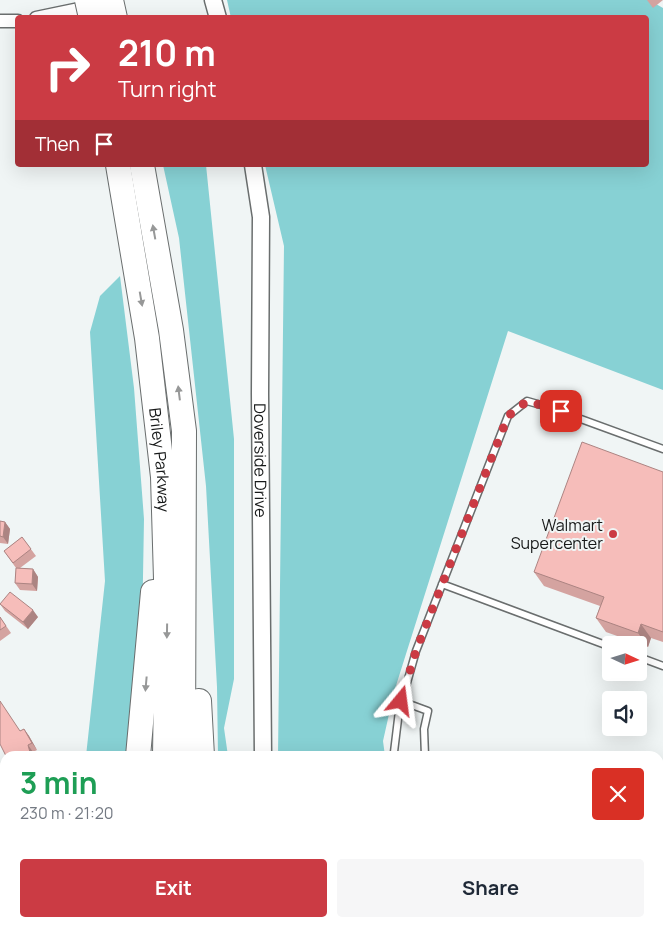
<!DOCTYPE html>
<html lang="en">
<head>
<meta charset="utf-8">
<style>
  :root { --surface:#fff; --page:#f6f6f7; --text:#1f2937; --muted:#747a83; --accent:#cb3b44 }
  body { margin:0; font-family:Manrope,sans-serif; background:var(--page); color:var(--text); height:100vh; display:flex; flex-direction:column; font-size:19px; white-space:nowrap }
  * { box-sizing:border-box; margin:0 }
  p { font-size:16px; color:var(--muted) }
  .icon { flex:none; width:28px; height:28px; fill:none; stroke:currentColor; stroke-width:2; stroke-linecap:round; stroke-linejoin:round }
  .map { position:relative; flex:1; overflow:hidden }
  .panel { position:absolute; left:0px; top:751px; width:664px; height:176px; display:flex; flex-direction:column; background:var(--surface); border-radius:15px 15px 0 0; box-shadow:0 5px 20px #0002 }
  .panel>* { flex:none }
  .top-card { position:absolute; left:15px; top:15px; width:634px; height:152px; border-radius:5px; box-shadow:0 5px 20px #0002; background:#cb3b44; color:#fff; overflow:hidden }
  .needle { width:32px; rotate:94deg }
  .fabs { position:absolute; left:602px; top:636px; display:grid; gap:10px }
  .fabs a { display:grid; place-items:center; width:45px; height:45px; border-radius:5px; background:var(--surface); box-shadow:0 5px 20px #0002; font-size:25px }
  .pin { position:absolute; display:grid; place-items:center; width:42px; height:42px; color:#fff; margin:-21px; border-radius:10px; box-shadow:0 2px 8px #0006 }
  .me { position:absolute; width:55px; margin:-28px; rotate:16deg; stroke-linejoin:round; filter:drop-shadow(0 0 4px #0008) }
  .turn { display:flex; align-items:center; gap:18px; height:105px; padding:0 20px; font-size:22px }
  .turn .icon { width:65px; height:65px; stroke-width:2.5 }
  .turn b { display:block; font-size:35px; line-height:42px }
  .then { display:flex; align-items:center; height:48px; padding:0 20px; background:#0003; gap:10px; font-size:19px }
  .round { display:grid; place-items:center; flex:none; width:52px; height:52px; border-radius:5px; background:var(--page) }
  .summary { display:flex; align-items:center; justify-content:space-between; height:85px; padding:0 20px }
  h1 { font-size:30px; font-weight:700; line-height:38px; color:#1e9e55 }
  .cta { display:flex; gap:10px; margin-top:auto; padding:10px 20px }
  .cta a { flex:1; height:58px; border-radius:5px; background:var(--accent); color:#fff; font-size:20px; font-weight:700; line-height:58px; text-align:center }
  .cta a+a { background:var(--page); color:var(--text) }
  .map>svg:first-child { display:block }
  .green { fill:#87d1d4 }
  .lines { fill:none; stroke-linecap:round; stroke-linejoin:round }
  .service-casing { stroke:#6a6e6e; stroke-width:9 }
  .minor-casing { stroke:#6a6e6e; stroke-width:15 }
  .tertiary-casing { stroke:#6a6e6e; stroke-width:19 }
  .motorway-casing { stroke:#6a6e6e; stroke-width:26 }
  .service { stroke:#fff; stroke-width:6 }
  .minor { stroke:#fff; stroke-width:12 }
  .tertiary { stroke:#fff; stroke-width:16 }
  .motorway { stroke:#fff; stroke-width:24 }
  .motorway-bridge-casing { stroke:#6a6e6e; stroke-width:26; stroke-linecap:butt }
  .motorway-bridge { stroke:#fff; stroke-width:24 }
  .wall { fill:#d4a3a0 }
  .shaded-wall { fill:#ac8482 }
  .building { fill:#f6bdba; stroke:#ac8482 }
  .oneway { fill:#979898 }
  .route { stroke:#cb3b44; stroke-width:9; stroke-dasharray:0 16.2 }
  .poi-dot { fill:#cb3b44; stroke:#f0f5f5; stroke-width:2 }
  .labels { text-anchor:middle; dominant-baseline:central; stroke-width:4; stroke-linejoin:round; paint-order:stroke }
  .street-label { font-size:16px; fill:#171919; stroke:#f0f5f5 }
  .poi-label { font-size:16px; fill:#171919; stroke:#f0f5f5; text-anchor:end }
</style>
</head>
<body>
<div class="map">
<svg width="663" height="927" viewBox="0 0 663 927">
  <rect width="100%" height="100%" fill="#f0f5f5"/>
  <!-- green -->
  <path class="green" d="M 227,0 L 649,0 L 663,8 L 663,390 L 508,331 L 394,692 L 383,741 L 385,756 L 278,756 L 284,246 L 265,165 L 646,165 L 646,18 L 231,18 Z
    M 163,165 L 206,165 L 234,439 L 234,679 L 224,728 L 228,756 L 218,756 L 217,687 L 206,486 L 179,238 Z
    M 120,276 L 134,388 L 144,519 L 142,634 L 129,756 L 86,756 L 105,581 L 90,332 L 100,296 Z
    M 5,918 L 5,922 L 60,922 L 70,926 L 71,923 L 90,923 L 89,927 L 0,927 L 0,919 Z"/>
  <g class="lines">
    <!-- service casing -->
    <g class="service-casing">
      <path id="service" d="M 442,584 L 611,647
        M 639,657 L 663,666
        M 401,701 L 428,711 L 424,729 L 425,756
        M 395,756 L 394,752 L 399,711 L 416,651 L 508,416 L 527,401 L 548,407 L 663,449
        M 659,912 L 663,913
        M 360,927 L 371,922
        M 529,927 L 531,922"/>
    </g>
    <!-- minor casing -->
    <g class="minor-casing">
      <path id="minor" d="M 36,18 L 94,6
        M 0,21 L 18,21"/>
    </g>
    <!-- tertiary casing -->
    <g class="tertiary-casing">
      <g id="tertiary">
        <path d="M 213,0 L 218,18"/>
        <path id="s1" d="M 253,165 L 261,217 L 260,394 L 263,756"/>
        <path d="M 282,922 L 283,927"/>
      </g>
    </g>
    <!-- motorway casing -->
    <g class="motorway-casing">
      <g id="motorway">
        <path id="s2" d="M 118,165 L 147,338 L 163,477 L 167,613 L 165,756"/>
        <path d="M 142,165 L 171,330 L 184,431 L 183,756"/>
        <path d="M 199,701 L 202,756"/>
        <path d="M 138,756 L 153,592"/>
        <path d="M 203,922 L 203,927"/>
        <path d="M 105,927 L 107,922"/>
        <path d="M 153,927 L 154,922"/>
      </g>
    </g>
    <!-- service -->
    <use href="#service" class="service"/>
    <!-- minor -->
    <use href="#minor" class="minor"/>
    <!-- tertiary -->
    <use href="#tertiary" class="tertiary"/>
    <!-- motorway -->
    <use href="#motorway" class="motorway"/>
    <!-- motorway-bridge casing -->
    <g class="motorway-bridge-casing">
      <path id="motorway-bridge" d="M 87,0 L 91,18
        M 111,0 L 115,18"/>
    </g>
    <!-- motorway-bridge -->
    <use href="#motorway-bridge" class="motorway-bridge"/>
  </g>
  <!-- wall -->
  <path class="wall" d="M 647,0 L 663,0 L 653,8 Z
    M 663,472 L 663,642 L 651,638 L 648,647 L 606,632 L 596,618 L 600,606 L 544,586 L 534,572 Z
    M 0,521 L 5,522 L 10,529 L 8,544 L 0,543 Z
    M 22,537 L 36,556 L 20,568 L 33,569 L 38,577 L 37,591 L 20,590 L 15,583 L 16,568 L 4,551 Z
    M 0,604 L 38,617 L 28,629 L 5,611 Z
    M 0,617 L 11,633 L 0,641 Z
    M 24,729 L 29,736 L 37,750 L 33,752 L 34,756 L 6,756 L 20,731 Z
    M 5,827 L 5,870 L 0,875 L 0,836 Z"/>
  <!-- shaded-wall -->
  <path class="shaded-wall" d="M 5,522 L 10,529 L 8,544 L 3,537 Z
    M 33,569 L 38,577 L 37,591 L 32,584 Z
    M 33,610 L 38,617 L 28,629 L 23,622 Z
    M 641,624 L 651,638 L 648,647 L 638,633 Z
    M 24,729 L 29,736 L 37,750 L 32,743 Z
    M 28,745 L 33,752 L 34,756 L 31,756 Z"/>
  <!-- building -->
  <path class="building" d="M 582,442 L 663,472 L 663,632 L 641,624 L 638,633 L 596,618 L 604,597 L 534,572 Z
    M 0,521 L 5,522 L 3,537 L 0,536 Z
    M 22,537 L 31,549 L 13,563 L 4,551 Z
    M 16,568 L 33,569 L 32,584 L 15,583 Z
    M 10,592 L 33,610 L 23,622 L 0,604 Z
    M 0,617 L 6,626 L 0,630 Z
    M 0,701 L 20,731 L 24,729 L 32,743 L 28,745 L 31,756 L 6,756 L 0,744 Z
    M 5,827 L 5,859 L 0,863 L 0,836 Z"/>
  <!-- one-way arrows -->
  <defs><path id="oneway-solid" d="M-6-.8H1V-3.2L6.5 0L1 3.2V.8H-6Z" transform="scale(1.25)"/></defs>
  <g class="oneway">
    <use href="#oneway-solid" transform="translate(154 232) rotate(-100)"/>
    <use href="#oneway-solid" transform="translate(141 299) rotate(80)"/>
    <use href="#oneway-solid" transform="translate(179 393) rotate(-97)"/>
    <use href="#oneway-solid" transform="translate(167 631) rotate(91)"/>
    <use href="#oneway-solid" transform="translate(146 684) rotate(95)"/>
  </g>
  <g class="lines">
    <!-- route -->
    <path class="route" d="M 401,701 L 416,651 L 508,416 L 527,401 L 561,411"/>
  </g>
  <!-- markers -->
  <circle class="poi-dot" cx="613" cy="534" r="5"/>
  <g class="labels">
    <!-- street labels -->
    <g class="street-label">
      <text stroke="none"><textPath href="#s2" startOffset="298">Briley Parkway</textPath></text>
      <text stroke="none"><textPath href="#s1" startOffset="296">Doverside Drive</textPath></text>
    </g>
    <!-- poi labels -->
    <g class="poi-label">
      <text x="603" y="525">Walmart<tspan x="603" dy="18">Supercenter</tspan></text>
    </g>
  </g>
</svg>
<div class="fabs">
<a><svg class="needle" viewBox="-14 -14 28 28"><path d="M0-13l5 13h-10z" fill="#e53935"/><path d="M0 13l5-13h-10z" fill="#747a83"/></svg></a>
<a><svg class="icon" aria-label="sound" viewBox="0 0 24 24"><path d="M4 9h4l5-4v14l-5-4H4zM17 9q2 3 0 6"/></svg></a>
</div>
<div class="pin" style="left:561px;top:411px;background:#d93025"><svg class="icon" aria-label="arrive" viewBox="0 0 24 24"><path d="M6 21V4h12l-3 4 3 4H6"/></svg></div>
<svg class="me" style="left:401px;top:701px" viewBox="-20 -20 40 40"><path d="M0-17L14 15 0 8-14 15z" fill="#cb3b44" stroke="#fff" stroke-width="4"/></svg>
<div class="top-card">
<div class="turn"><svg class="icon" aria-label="right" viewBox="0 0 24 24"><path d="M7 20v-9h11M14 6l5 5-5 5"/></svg><div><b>210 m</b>Turn right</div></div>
<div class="then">Then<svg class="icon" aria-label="arrive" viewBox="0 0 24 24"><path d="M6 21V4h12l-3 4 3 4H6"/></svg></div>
</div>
<section class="panel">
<div class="summary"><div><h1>3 min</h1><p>230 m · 21:20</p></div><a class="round" style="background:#d93025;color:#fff"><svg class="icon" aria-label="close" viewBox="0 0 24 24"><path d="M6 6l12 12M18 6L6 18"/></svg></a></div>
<div class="cta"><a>Exit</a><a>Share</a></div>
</section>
</div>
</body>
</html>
